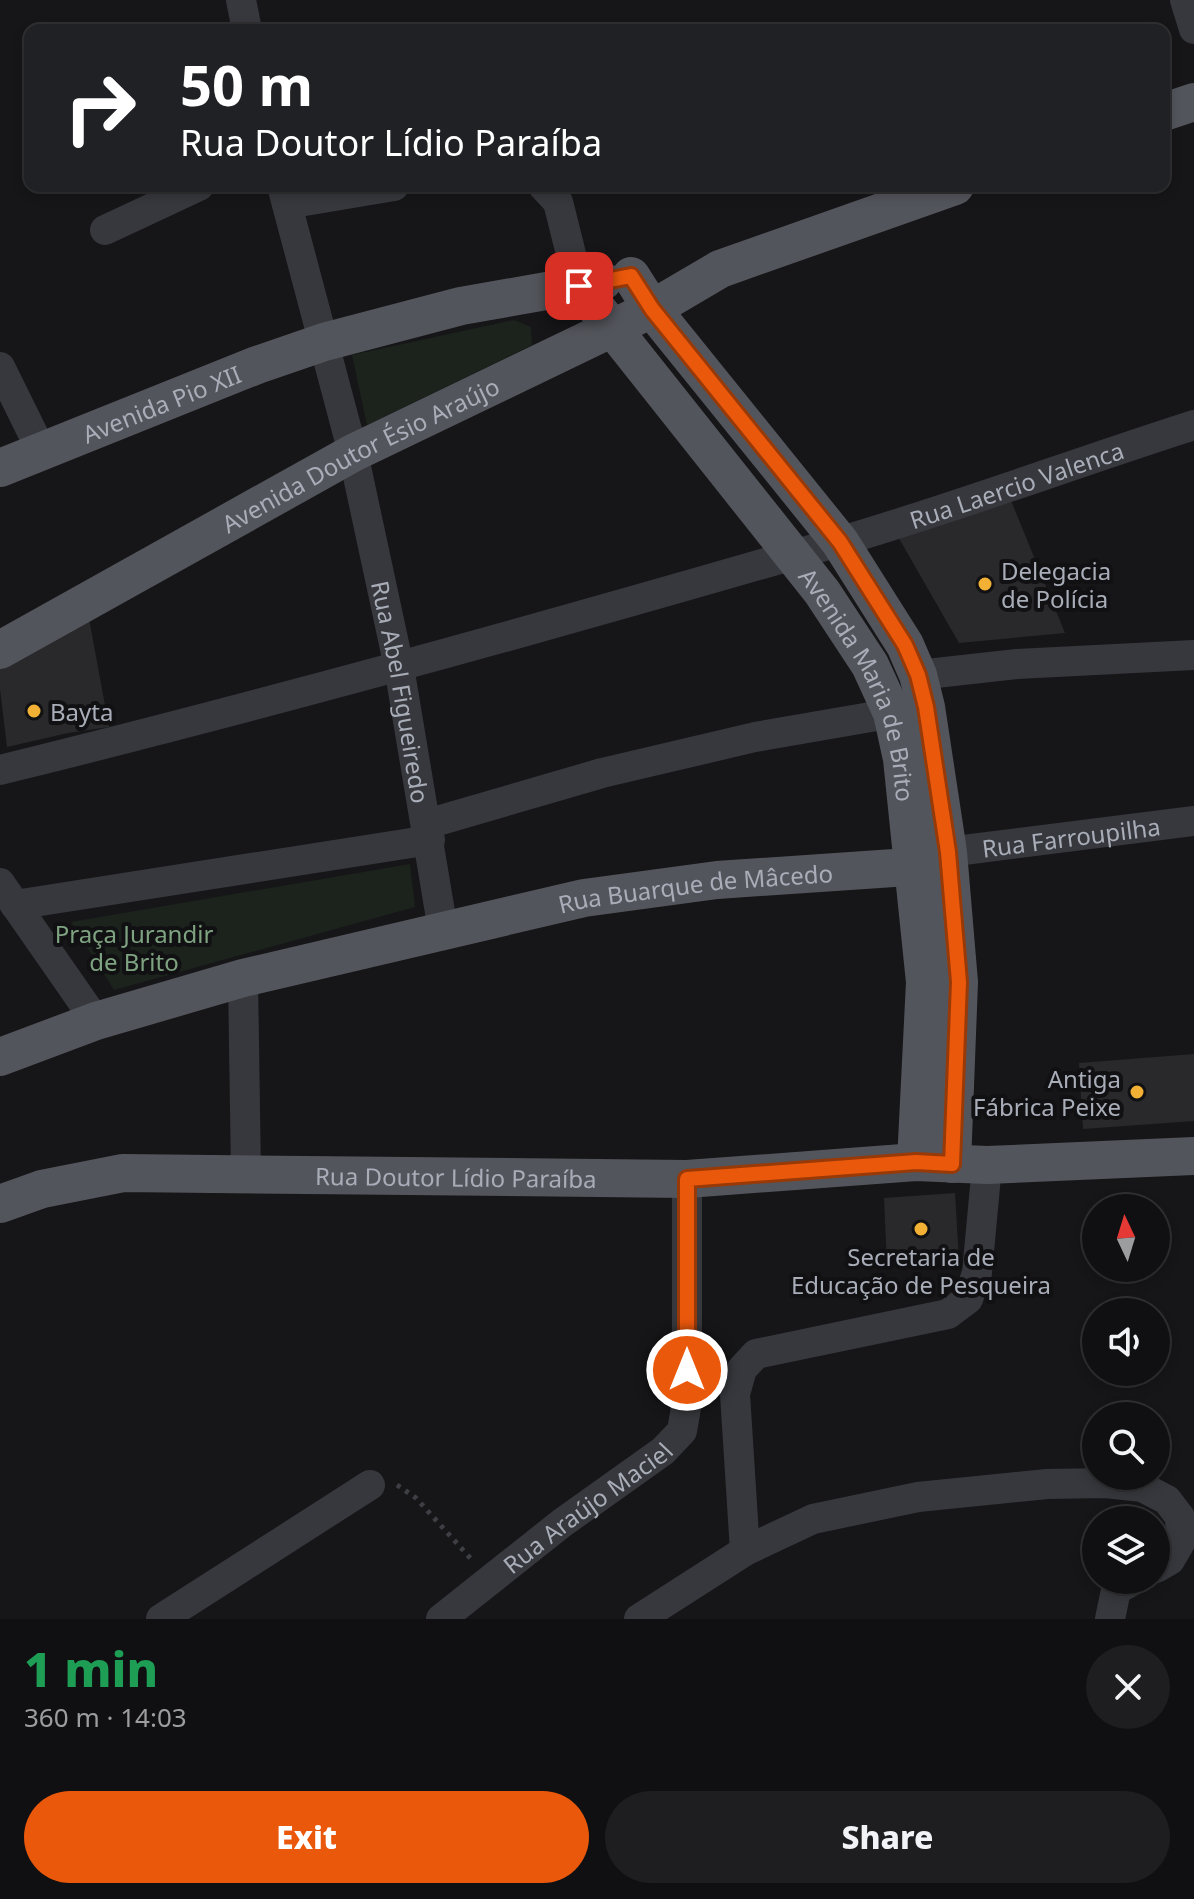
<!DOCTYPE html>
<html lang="en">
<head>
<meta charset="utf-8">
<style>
  :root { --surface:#101012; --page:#1e1e20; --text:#f1f3f6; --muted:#9c9d9f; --line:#303032; --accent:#ea580c }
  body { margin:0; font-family:"Noto Sans",sans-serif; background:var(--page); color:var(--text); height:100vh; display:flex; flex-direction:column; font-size:30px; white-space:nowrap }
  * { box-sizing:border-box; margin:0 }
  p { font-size:26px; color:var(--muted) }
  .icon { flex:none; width:44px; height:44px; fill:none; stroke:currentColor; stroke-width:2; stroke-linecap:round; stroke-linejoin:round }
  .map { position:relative; height:1619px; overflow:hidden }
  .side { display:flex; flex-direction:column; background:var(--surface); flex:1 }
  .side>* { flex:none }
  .top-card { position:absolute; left:24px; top:24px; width:1146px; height:168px; border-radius:16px; box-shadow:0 4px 12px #0003,0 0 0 2px var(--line); background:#202124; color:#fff; overflow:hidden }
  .needle { width:52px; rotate:356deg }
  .buttons { position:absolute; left:1082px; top:1194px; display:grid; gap:16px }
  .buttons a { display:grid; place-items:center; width:88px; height:88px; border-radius:50%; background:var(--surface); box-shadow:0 4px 12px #0003,0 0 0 2px var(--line); font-size:40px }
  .pin { position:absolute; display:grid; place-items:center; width:68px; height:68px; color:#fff; margin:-34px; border-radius:16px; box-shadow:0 4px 12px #0006 }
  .me { position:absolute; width:88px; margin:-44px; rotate:0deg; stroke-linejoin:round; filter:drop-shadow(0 0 6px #0008) }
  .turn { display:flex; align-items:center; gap:28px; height:168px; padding:0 24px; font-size:36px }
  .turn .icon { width:104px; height:104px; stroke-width:2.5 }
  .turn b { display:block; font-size:56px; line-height:68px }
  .round { display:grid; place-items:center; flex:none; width:84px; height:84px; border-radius:42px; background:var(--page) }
  .overview { display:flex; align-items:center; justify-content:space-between; height:136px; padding:0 24px }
  h1 { font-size:48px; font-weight:800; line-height:60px; color:#1e9e55 }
  .cta { display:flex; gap:16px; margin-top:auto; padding:16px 24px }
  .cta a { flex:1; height:92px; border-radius:48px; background:var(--accent); color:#fff; font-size:32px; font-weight:800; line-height:92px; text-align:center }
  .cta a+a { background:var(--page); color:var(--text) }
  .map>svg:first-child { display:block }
  .green { fill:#1c231d }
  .building { fill:#29292c }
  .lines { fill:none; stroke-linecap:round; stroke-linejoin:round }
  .path { stroke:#3d3f44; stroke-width:5; stroke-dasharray:4 6; stroke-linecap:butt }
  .minor { stroke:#37383d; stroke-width:30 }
  .major { stroke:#53555c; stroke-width:38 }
  .route-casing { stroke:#983908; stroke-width:20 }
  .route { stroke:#ea580c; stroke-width:14 }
  .poi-dot { fill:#f2b134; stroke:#111113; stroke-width:3 }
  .labels { text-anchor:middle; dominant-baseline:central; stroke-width:8; stroke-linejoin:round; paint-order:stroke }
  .street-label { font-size:24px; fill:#a8adb8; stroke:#111113 }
  .poi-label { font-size:24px; fill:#a8adb8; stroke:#111113; text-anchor:start }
  .park-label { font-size:24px; fill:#7fa381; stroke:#111113 }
</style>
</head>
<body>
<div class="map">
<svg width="1194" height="1619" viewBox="0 0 1194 1619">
  <rect width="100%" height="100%" fill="#161618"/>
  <!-- green -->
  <path class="green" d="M 514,320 L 531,327 L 532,345 L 367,425 L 352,355 Z
    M 410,864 L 415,907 L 114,990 L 71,922 Z"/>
  <!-- building -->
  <path class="building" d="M 1010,498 L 1065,633 L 959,643 L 897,535 Z
    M 88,613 L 109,727 L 68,733 L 7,747 L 0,689 L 0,667 Z
    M 1194,1054 L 1194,1121 L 1083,1129 L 1079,1063 Z
    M 955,1193 L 959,1261 L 887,1265 L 884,1198 Z"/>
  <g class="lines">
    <!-- path -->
    <path class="path" d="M 397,1485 L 416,1498 L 472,1560"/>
    <!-- minor -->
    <g class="minor">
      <path d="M 241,0 L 247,30"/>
      <path d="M 1185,0 L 1194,29"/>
      <path id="s1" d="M 282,186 L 353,453 L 399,667 L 443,930"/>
      <path d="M 543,186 L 558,202 L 579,286"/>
      <path d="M 287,204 L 394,186"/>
      <path d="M 105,230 L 199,186"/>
      <path d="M 0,367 L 41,450"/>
      <path d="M 918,675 L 1017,664 L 1194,655"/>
      <path id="s2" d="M 0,770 C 281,701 560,623 838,542 C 958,507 1075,463 1194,425"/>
      <path d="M 427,824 L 602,773 L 755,737 L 911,710"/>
      <path id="s3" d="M 948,852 L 1194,821"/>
      <path d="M 0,883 L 96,1021"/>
      <path d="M 15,905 L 430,840"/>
      <path d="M 243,978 L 246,1174"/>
      <path d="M 745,1551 L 735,1394 L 742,1369 L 756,1354 L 948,1314 L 968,1299 L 977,1273 L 987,1165"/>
      <path d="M 161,1619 L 370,1485"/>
      <path id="s4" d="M 441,1619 L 562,1523 L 663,1451 L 682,1431 L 687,1402 L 687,1179"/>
      <path d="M 639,1619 L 745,1551 L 813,1519 L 918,1497 L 1047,1484 L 1106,1483 L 1142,1487 L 1167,1500 L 1180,1517 L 1181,1541 L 1170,1560 L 1156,1568"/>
      <path d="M 1110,1619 L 1116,1590 L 1134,1580"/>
    </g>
    <!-- major -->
    <g class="major">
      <path d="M 1164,112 L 1194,102"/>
      <path d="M 631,276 L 652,309 L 840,542 L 905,645 L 918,675 L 926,707 L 948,852 L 959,982 L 952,1164"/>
      <path id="s5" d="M 579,286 L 822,592 L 870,665 L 892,713 L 902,759 L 925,982 L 916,1162"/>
      <path id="s6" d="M 0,468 L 257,365 L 324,342 L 461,306 L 603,281"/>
      <path id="s7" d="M 0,650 L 353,453 L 652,309 L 720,269 L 955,186"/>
      <path id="s8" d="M 0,1057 L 96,1021 L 243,978 L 584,898 L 717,880 L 938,865"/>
      <path id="s9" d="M 0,1204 L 42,1189 L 123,1173 L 687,1179 L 916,1162 L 987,1165 L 1194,1156"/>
    </g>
  </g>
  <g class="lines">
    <!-- route casing -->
    <g class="route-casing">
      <path id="route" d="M 579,286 L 631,276 L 652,309 L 840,542 L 905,645 L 918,675 L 926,707 L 948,852 L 959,982 L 952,1164 L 916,1162 L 687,1179 L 687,1370"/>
    </g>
    <!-- route -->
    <use href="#route" class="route"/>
  </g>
  <!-- markers -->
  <g class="poi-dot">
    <circle cx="985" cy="584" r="8"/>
    <circle cx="34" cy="711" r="8"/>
    <circle cx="1137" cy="1092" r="8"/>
    <circle cx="921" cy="1229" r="8"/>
  </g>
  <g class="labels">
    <!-- street labels -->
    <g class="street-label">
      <text stroke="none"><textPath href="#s6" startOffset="174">Avenida Pio XII</textPath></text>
      <text stroke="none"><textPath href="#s7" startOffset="410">Avenida Doutor Ésio Araújo</textPath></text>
      <text stroke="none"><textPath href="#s2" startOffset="1056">Rua Laercio Valenca</textPath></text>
      <text stroke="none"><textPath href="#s5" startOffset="492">Avenida Maria de Brito</textPath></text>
      <text stroke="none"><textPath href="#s1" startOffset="520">Rua Abel Figueiredo</textPath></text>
      <text stroke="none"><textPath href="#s3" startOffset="124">Rua Farroupilha</textPath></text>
      <text stroke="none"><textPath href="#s8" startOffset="718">Rua Buarque de Mâcedo</textPath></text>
      <text stroke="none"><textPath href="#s9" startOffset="460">Rua Doutor Lídio Paraíba</textPath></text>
      <text stroke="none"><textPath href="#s4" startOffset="184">Rua Araújo Maciel</textPath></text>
    </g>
    <!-- poi labels -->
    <g class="poi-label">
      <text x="1001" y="570">Delegacia<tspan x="1001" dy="28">de Polícia</tspan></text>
      <text x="50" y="711">Bayta</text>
      <text x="1121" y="1078" text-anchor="end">Antiga<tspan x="1121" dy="28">Fábrica Peixe</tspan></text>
      <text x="921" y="1256" text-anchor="middle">Secretaria de<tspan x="921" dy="28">Educação de Pesqueira</tspan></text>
    </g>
    <!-- park labels -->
    <g class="park-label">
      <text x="134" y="933">Praça Jurandir<tspan x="134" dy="28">de Brito</tspan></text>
    </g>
  </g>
</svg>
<div class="buttons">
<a><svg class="needle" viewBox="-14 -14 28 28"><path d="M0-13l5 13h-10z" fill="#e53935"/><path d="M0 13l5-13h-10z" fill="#9c9d9f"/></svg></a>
<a><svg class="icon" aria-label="sound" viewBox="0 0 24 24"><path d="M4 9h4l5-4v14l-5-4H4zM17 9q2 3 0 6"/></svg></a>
<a><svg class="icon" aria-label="search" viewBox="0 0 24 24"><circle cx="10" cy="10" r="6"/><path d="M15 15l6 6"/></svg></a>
<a><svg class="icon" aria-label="layers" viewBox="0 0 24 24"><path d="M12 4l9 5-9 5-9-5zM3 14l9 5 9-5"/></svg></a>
</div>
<div class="pin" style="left:579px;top:286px;background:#d93025"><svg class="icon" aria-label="arrive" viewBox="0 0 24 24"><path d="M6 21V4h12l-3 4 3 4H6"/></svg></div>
<svg class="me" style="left:687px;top:1370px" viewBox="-20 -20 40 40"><circle r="17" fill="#ea580c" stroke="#fff" stroke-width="3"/><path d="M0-11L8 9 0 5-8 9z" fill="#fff"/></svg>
<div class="top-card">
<div class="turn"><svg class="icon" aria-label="right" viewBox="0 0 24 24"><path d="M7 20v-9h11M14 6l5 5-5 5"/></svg><div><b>50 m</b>Rua Doutor Lídio Paraíba</div></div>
</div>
</div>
<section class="side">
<div class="overview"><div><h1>1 min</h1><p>360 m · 14:03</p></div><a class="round"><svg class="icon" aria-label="close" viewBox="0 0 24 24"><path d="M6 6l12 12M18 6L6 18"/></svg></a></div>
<div class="cta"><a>Exit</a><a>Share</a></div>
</section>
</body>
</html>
